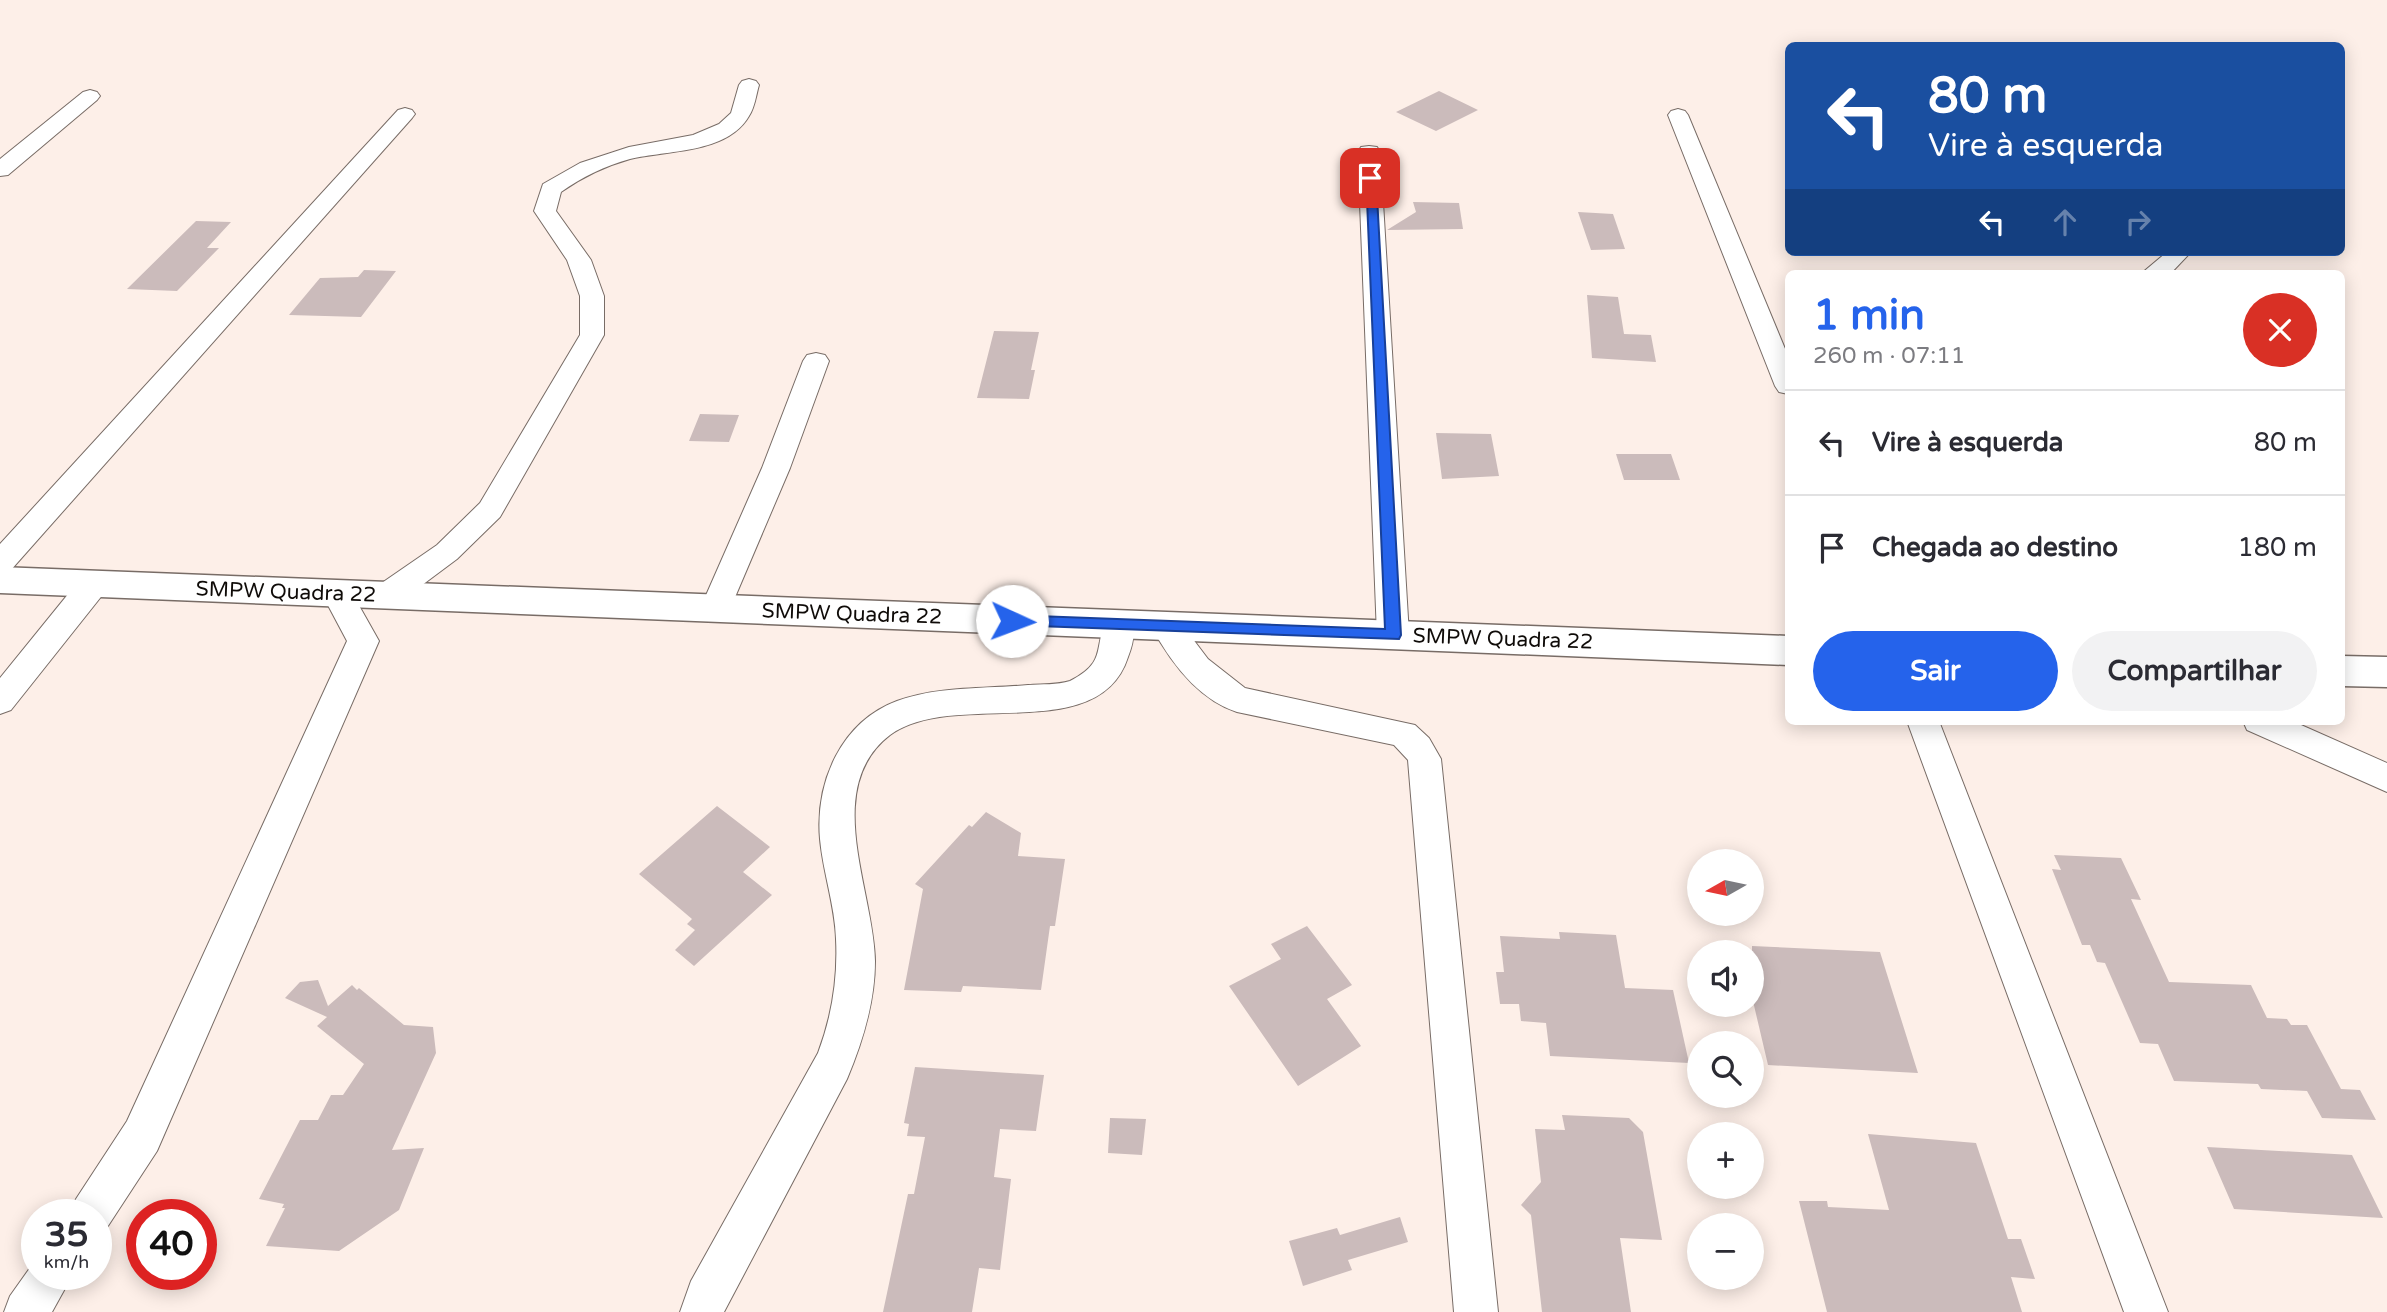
<!DOCTYPE html>
<html lang="pt">
<head>
<meta charset="utf-8">
<style>
  :root { --surface:#fff; --page:#f2f2f3; --text:#2b2b33; --muted:#7c7c81; --line:#e1e1e2; --accent:#2563eb }
  body { margin:0; font-family:"Varela Round",sans-serif; background:var(--page); color:var(--text); height:100vh; display:flex; flex-direction:column; font-size:26px; white-space:nowrap }
  * { box-sizing:border-box; margin:0 }
  p { font-size:23px; color:var(--muted) }
  .icon { flex:none; width:38px; height:38px; fill:none; stroke:currentColor; stroke-width:2; stroke-linecap:round; stroke-linejoin:round }
  .map { position:relative; flex:1; overflow:hidden }
  .side { position:absolute; left:1785px; top:270px; width:560px; height:455px; display:flex; flex-direction:column; background:var(--surface); border-radius:10px; box-shadow:0 4px 18px #0003 }
  .side>* { flex:none }
  .hud { position:absolute; left:1785px; top:42px; width:560px; height:214px; border-radius:10px; box-shadow:0 4px 18px #0003; background:#1a4fa0; color:#fff; overflow:hidden }
  .needle { width:46px; rotate:261deg }
  .buttons { position:absolute; left:1687px; top:849px; display:grid; gap:14px }
  .buttons a { display:grid; place-items:center; width:77px; height:77px; border-radius:50%; background:var(--surface); box-shadow:0 4px 18px #0003; font-size:35px }
  .speed { position:absolute; left:21px; top:1199px; display:flex; gap:14px; font-size:35px; font-weight:700; text-align:center }
  .speed>* { display:grid; place-content:center; width:91px; height:91px; border-radius:50%; background:var(--surface); box-shadow:0 4px 18px #0003; line-height:1 }
  .speed small { font-size:18px; font-weight:400 }
  .speed .limit { border:10px solid #d22; background:#fff; color:#111 }
  .pin { position:absolute; display:grid; place-items:center; width:60px; height:60px; color:#fff; margin:-30px; border-radius:14px; box-shadow:0 4px 10px #0006 }
  .me { position:absolute; width:77px; margin:-38px; rotate:92deg; stroke-linejoin:round; filter:drop-shadow(0 0 5px #0008) }
  .turn { display:flex; align-items:center; gap:24px; height:147px; padding:0 28px; font-size:32px }
  .turn .icon { width:91px; height:91px; stroke-width:2.5 }
  .turn b { display:block; font-size:49px; line-height:60px }
  .lanes { display:flex; align-items:center; height:66px; padding:0 28px; background:#0003; justify-content:center; gap:35px; direction:ltr }
  .lanes .off { opacity:.35 }
  .round { display:grid; place-items:center; flex:none; width:74px; height:74px; border-radius:37px; background:var(--page) }
  .overview { display:flex; align-items:center; justify-content:space-between; height:119px; padding:0 28px }
  h1 { font-size:42px; font-weight:800; line-height:52px; color:var(--accent) }
  .cta { display:flex; gap:14px; margin-top:auto; padding:14px 28px }
  .cta a { flex:1; height:80px; border-radius:42px; background:var(--accent); color:#fff; font-size:28px; font-weight:800; line-height:80px; text-align:center }
  .cta a+a { background:var(--page); color:var(--text) }
  ul { padding:0; list-style:none }
  li { display:flex; align-items:center; gap:21px; height:105px; padding:0 28px; border-top:2px solid var(--line) }
  li div { flex:1 }
  li b { display:block; font-size:26px }
  li em { font-style:normal }
  .map>svg:first-child { display:block }
  .building { fill:#cbbbbb }
  .lines { fill:none; stroke-linecap:round; stroke-linejoin:round }
  .minor-casing { stroke:#786c66; stroke-width:2 }
  .tertiary-casing { stroke:#786c66; stroke-width:3 }
  .minor { fill:#fff; fill-rule:evenodd }
  .tertiary { fill:#fff; fill-rule:evenodd }
  .route { fill:#2563eb; stroke:#184099; stroke-width:2 }
  .labels { text-anchor:middle; dominant-baseline:central; stroke-width:5; stroke-linejoin:round; paint-order:stroke }
  .street-label { font-size:21px; fill:#0f0b08; stroke:#fff }
</style>
</head>
<body>
<div class="map">
<svg width="2387" height="1312" viewBox="0 0 2387 1312">
  <rect width="100%" height="100%" fill="#fdefe8"/>
  <!-- building -->
  <path class="building" d="M 1439,91 L 1478,110 L 1436,131 L 1396,112 Z
    M 1413,202 L 1459,203 L 1463,229 L 1387,230 L 1416,212 Z
    M 1578,212 L 1613,214 L 1625,249 L 1591,250 Z
    M 196,221 L 231,222 L 207,248 L 219,248 L 177,291 L 127,289 Z
    M 364,270 L 396,271 L 361,317 L 289,315 L 320,278 L 358,277 Z
    M 1587,295 L 1618,297 L 1624,334 L 1651,335 L 1656,362 L 1592,358 Z
    M 994,331 L 1039,332 L 1031,370 L 1035,370 L 1029,399 L 977,398 Z
    M 700,414 L 739,415 L 729,442 L 689,441 Z
    M 1436,433 L 1491,434 L 1499,476 L 1442,479 Z
    M 1616,454 L 1671,454 L 1680,480 L 1624,480 Z
    M 717,806 L 770,847 L 743,872 L 772,895 L 694,966 L 675,950 L 695,930 L 687,924 L 692,919 L 639,874 Z
    M 986,812 L 1021,833 L 1018,856 L 1065,859 L 1055,926 L 1050,926 L 1041,990 L 963,986 L 961,992 L 904,990 L 923,889 L 915,884 L 969,825 L 972,827 Z
    M 2054,855 L 2121,858 L 2141,900 L 2131,899 L 2169,982 L 2251,985 L 2267,1018 L 2287,1019 L 2291,1025 L 2307,1025 L 2341,1089 L 2360,1090 L 2376,1120 L 2322,1118 L 2307,1091 L 2261,1089 L 2258,1084 L 2174,1081 L 2158,1044 L 2140,1043 L 2105,963 L 2097,962 L 2090,945 L 2082,945 L 2052,869 L 2061,870 Z
    M 1307,926 L 1352,985 L 1327,999 L 1361,1046 L 1298,1086 L 1229,986 L 1281,959 L 1271,944 Z
    M 1559,932 L 1616,935 L 1625,988 L 1673,990 L 1689,1063 L 1550,1056 L 1546,1023 L 1521,1021 L 1519,1004 L 1500,1004 L 1496,972 L 1504,972 L 1500,936 L 1560,939 Z
    M 1752,946 L 1880,952 L 1918,1073 L 1768,1065 L 1752,997 Z
    M 318,980 L 328,1006 L 352,985 L 357,990 L 359,988 L 404,1025 L 433,1027 L 436,1053 L 392,1150 L 424,1148 L 399,1210 L 339,1251 L 266,1246 L 285,1208 L 282,1208 L 284,1204 L 259,1199 L 300,1120 L 318,1120 L 331,1095 L 343,1095 L 364,1064 L 317,1026 L 327,1017 L 285,998 L 300,982 Z
    M 915,1067 L 1044,1075 L 1036,1131 L 1000,1129 L 994,1177 L 1011,1179 L 1000,1270 L 979,1268 L 972,1312 L 883,1312 L 908,1194 L 914,1194 L 925,1137 L 907,1136 L 909,1124 L 904,1123 Z
    M 1562,1115 L 1629,1118 L 1643,1132 L 1662,1240 L 1620,1238 L 1631,1312 L 1542,1312 L 1531,1215 L 1521,1205 L 1541,1182 L 1535,1129 L 1565,1130 Z
    M 1110,1118 L 1146,1119 L 1142,1155 L 1108,1153 Z
    M 1868,1134 L 1976,1143 L 2008,1239 L 2021,1239 L 2035,1279 L 2011,1277 L 2022,1312 L 1827,1312 L 1799,1201 L 1827,1201 L 1828,1207 L 1889,1210 Z
    M 2207,1147 L 2352,1155 L 2383,1218 L 2234,1209 Z
    M 1400,1217 L 1408,1242 L 1348,1260 L 1352,1270 L 1303,1286 L 1289,1241 L 1337,1228 L 1340,1235 Z"/>
  <g class="lines">
    <!-- minor casing -->
    <g class="minor-casing">
      <path id="minor" d="M 749,79 L 756,81 L 759,85 C 756,95 755,107 749,116 C 727,154 667,150 630,159 C 605,166 582,177 561,192 L 556,211 L 591,260 L 604,296 L 604,335 L 500,517 L 457,559 L 398,603 L 387,606 L 376,603 L 372,595 L 376,587 L 437,545 L 480,503 L 580,335 L 580,296 L 567,260 L 534,211 L 543,184 L 580,163 L 629,147 L 693,135 L 719,124 L 731,113 L 739,85 L 742,81 Z
        M 90,90 L 97,92 L 100,96 L 97,100 L 8,175 L 0,176 L 0,159 L 83,92 Z
        M 405,108 L 412,110 L 415,114 L 412,118 L 10,571 L 0,574 L 0,544 L 398,110 Z
        M 1678,109 L 1685,111 L 1688,115 L 1788,356 L 1788,394 L 1779,392 L 1775,386 L 1668,115 L 1671,111 Z
        M 1369,146 L 1377,147 L 1380,152 L 1409,635 L 1404,643 L 1393,647 L 1382,643 L 1377,635 L 1358,152 L 1361,147 Z
        M 2167,252 L 2191,252 L 2171,273 L 2142,273 Z
        M 816,353 L 825,355 L 829,361 L 790,468 L 730,609 L 726,617 L 715,620 L 704,617 L 700,609 L 762,468 L 803,361 L 807,355 Z
        M 93,574 L 104,577 L 108,585 L 104,593 L 11,710 L 0,714 L 0,678 L 82,577 Z
        M 337,583 L 348,586 L 379,641 L 157,1151 L 106,1229 L 96,1233 L 96,1214 L 70,1214 L 76,1199 L 127,1121 L 347,641 L 322,594 L 326,586 Z
        M 1119,613 L 1130,617 C 1137,629 1133,644 1128,657 C 1099,748 953,688 890,735 C 821,788 874,891 875,961 C 875,1002 863,1041 847,1079 L 724,1312 L 680,1312 L 691,1281 L 818,1053 C 832,1016 838,978 836,939 C 835,905 823,873 820,839 C 815,782 841,722 897,701 C 938,686 985,689 1028,685 C 1042,684 1057,685 1070,681 C 1109,661 1092,647 1108,617 Z
        M 1166,614 L 1177,618 L 1208,659 L 1245,688 L 1415,725 L 1429,738 L 1441,759 L 1498,1312 L 1454,1312 L 1408,760 L 1394,745 L 1237,712 C 1197,699 1170,661 1151,626 L 1155,618 Z
        M 1907,721 L 1939,721 L 2168,1312 L 2124,1312 Z
        M 2243,721 L 2292,721 L 2387,763 L 2387,792 L 2247,730 Z
        M 37,1258 L 37,1274 L 73,1274 L 52,1312 L 4,1312 L 10,1296 Z"/>
    </g>
    <!-- tertiary casing -->
    <g class="tertiary-casing">
      <path id="tertiary" d="M 0,567 L 1788,636 L 1788,665 L 0,593 Z
        M 2342,656 L 2387,657 L 2387,687 L 2342,686 Z"/>
    </g>
    <!-- minor -->
    <use href="#minor" class="minor"/>
    <!-- tertiary -->
    <use href="#tertiary" class="tertiary"/>
  </g>
  <!-- route -->
  <path class="route" d="M 1366,176 L 1376,178 L 1401,635 L 1399,639 L 1006,625 L 1004,621 L 1012,615 L 1385,629 Z"/>
  <g class="labels">
    <!-- street labels -->
    <g class="street-label">
      <text transform="translate(286 592) rotate(2)">SMPW Quadra 22</text>
      <text transform="translate(852 614) rotate(2)">SMPW Quadra 22</text>
      <text transform="translate(1503 639) rotate(2)">SMPW Quadra 22</text>
    </g>
  </g>
</svg>
<div class="buttons">
<a><svg class="needle" viewBox="-14 -14 28 28"><path d="M0-13l5 13h-10z" fill="#e53935"/><path d="M0 13l5-13h-10z" fill="#7c7c81"/></svg></a>
<a><svg class="icon" aria-label="sound" viewBox="0 0 24 24"><path d="M4 9h4l5-4v14l-5-4H4zM17 9q2 3 0 6"/></svg></a>
<a><svg class="icon" aria-label="search" viewBox="0 0 24 24"><circle cx="10" cy="10" r="6"/><path d="M15 15l6 6"/></svg></a>
<a>+</a>
<a>−</a>
</div>
<div class="speed"><div>35<small>km/h</small></div><div class="limit">40</div></div>
<div class="pin" style="left:1370px;top:178px;background:#d93025"><svg class="icon" aria-label="arrive" viewBox="0 0 24 24"><path d="M6 21V4h12l-3 4 3 4H6"/></svg></div>
<svg class="me" style="left:1012px;top:621px" viewBox="-20 -20 40 40"><circle r="19" fill="#fff"/><path d="M0-13L10 11 0 6-10 11z" fill="#2563eb"/></svg>
<div class="hud">
<div class="turn"><svg class="icon" aria-label="left" viewBox="0 0 24 24"><path d="M17 20v-9H6M10 6l-5 5 5 5"/></svg><div><b>80 m</b>Vire à esquerda</div></div>
<div class="lanes"><svg class="icon" aria-label="left" viewBox="0 0 24 24"><path d="M17 20v-9H6M10 6l-5 5 5 5"/></svg><svg class="icon off" aria-label="ahead" viewBox="0 0 24 24"><path d="M12 20V5M6 11l6-6 6 6"/></svg><svg class="icon off" aria-label="right" viewBox="0 0 24 24"><path d="M7 20v-9h11M14 6l5 5-5 5"/></svg></div>
</div>
<section class="side">
<div class="overview"><div><h1>1 min</h1><p>260 m · 07:11</p></div><a class="round" style="background:#d93025;color:#fff"><svg class="icon" aria-label="close" viewBox="0 0 24 24"><path d="M6 6l12 12M18 6L6 18"/></svg></a></div>
<ul>
<li><svg class="icon" aria-label="left" viewBox="0 0 24 24"><path d="M17 20v-9H6M10 6l-5 5 5 5"/></svg><div><b>Vire à esquerda</b></div><em>80 m</em></li>
<li><svg class="icon" aria-label="arrive" viewBox="0 0 24 24"><path d="M6 21V4h12l-3 4 3 4H6"/></svg><div><b>Chegada ao destino</b></div><em>180 m</em></li>
</ul>
<div class="cta"><a>Sair</a><a>Compartilhar</a></div>
</section>
</div>
</body>
</html>
